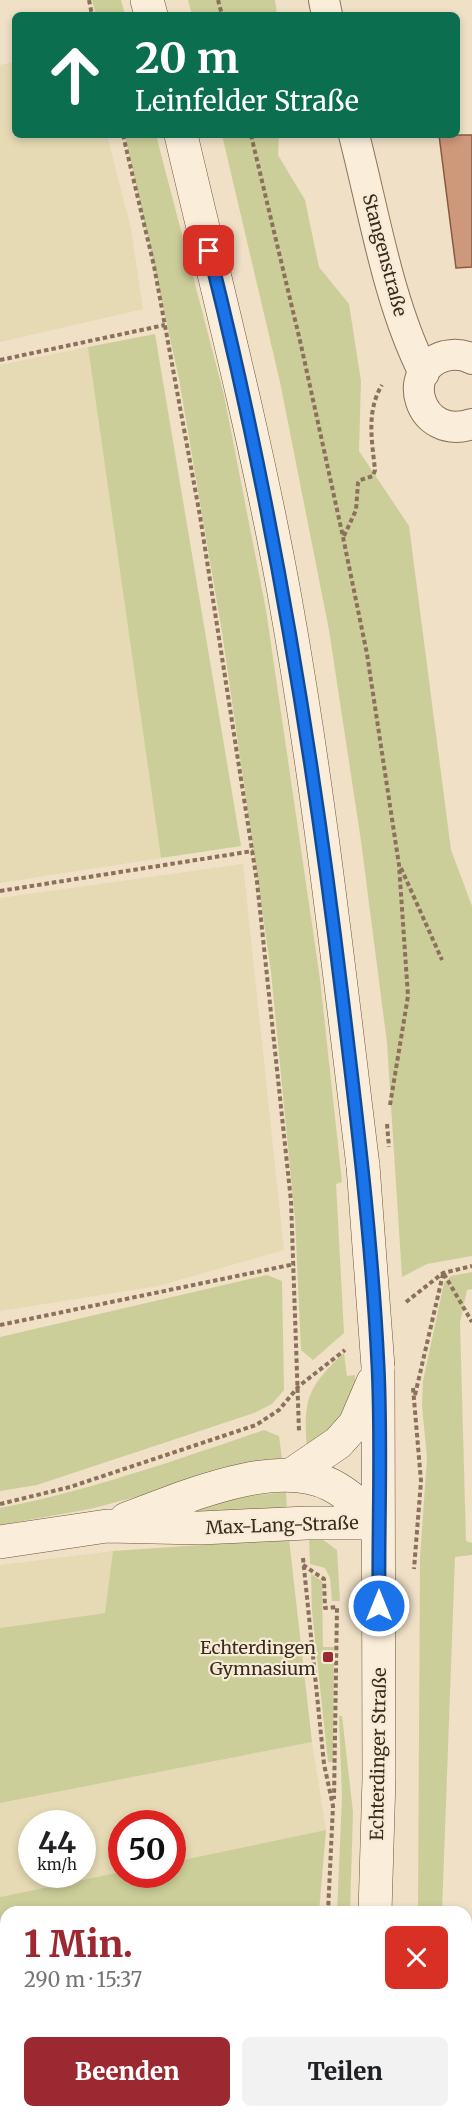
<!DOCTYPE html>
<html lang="de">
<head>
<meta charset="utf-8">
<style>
  :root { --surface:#fff; --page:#f2f2f2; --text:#202124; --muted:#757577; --accent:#9c2932 }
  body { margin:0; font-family:Merriweather,serif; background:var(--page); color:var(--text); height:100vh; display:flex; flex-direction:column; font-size:22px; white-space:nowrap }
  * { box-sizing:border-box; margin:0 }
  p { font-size:20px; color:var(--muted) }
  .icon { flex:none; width:33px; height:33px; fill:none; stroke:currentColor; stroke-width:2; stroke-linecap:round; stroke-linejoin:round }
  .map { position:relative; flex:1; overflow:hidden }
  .drawer { position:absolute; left:0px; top:1906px; width:472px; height:212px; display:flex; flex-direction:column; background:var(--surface); border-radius:18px 18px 0 0; box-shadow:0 3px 9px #0003 }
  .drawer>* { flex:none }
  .hud { position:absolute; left:12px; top:12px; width:448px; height:126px; border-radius:9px; box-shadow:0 3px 9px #0003; background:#0b6e4f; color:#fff; overflow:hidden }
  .speed { position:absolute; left:18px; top:1810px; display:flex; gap:12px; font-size:30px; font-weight:700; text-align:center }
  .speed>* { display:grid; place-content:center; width:78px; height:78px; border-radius:50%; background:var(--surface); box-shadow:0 3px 9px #0003; line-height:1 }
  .speed small { font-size:15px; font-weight:400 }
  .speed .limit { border:9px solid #d22; background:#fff; color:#111 }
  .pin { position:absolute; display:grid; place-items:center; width:51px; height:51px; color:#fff; margin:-26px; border-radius:12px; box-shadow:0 3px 9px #0006 }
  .me { position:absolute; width:66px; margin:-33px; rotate:0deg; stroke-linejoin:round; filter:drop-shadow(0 0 4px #0008) }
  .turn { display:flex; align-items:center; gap:21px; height:126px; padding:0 24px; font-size:27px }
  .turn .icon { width:78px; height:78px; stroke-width:2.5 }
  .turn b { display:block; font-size:42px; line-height:51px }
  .round { display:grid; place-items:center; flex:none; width:63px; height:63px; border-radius:9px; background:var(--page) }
  .head { display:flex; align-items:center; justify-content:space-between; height:102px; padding:0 24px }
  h1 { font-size:36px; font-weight:800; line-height:45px; color:var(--accent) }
  .button { display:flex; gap:12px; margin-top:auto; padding:12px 24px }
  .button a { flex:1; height:69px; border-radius:9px; background:var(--accent); color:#fff; font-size:24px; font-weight:800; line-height:69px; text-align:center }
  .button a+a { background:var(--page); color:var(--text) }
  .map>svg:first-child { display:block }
  .farmland { fill:#e5dab3; fill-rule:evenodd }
  .green { fill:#ccce99 }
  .building { fill:#ce987b; stroke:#8b5940; stroke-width:1.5 }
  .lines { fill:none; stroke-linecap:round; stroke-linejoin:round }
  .service-casing { stroke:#8b715b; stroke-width:16 }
  .minor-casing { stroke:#8b715b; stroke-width:32 }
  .secondary-casing { stroke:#6d523e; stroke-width:34 }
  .path { stroke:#8b715b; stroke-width:4; stroke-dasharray:4.5 3; stroke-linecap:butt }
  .service { stroke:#faeeda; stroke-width:15 }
  .minor { stroke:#faeeda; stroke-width:30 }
  .secondary { stroke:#faeeda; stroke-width:33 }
  .secondary-bridge-casing { stroke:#6d523e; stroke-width:34; stroke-linecap:butt }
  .path-bridge { stroke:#8b715b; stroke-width:4; stroke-dasharray:4.5 3; stroke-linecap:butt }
  .secondary-bridge { stroke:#faeeda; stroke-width:33 }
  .route-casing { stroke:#114b97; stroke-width:15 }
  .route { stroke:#1a73e8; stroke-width:10 }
  .poi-dot { fill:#9c2932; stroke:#f7ebd6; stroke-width:2 }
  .labels { text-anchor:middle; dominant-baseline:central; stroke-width:4.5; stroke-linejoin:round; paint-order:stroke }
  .street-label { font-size:18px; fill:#3b2b1f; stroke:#f7ebd6 }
  .poi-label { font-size:18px; fill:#3b2b1f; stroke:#f7ebd6; text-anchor:end }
</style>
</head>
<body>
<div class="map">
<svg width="472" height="2117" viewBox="0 0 472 2117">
  <rect width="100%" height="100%" fill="#efe0c6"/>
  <!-- farmland -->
  <path class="farmland" d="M 15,62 L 15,135 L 107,135 L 131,229 L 143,309 L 0,342 L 0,65 Z
    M 88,347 L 161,858 L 0,883 L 0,365 Z
    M 243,864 L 284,1250 L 158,1286 L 0,1311 L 0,898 Z
    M 113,1551 L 105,1613 L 0,1628 L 0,1565 Z
    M 312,1742 L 326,1830 L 173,1862 L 172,1824 L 122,1824 L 121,1872 L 0,1897 L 0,1803 ZM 32,1824 L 82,1824 L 82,1875 L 32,1875 Z"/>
  <!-- green -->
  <path class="green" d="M 92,0 L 121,0 L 125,15 L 96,15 Z
    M 188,0 L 275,0 L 277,15 L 192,15 Z
    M 125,135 L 156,135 L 224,395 L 266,610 L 320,979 L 342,1182 L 336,1184 L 344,1333 L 313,1360 L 301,1350 L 295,1219 L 271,972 L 222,632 L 179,379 Z
    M 222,135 L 279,135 L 278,155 L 305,200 L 319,267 L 349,304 L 361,381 L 359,451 L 409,526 L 451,850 L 472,906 L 472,1256 L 427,1264 L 402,1277 L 387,1043 L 361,841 L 329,630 L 280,382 Z
    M 155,334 L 241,846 L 161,858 L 88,347 Z
    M 472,1272 L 472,1289 L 467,1290 L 460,1322 L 466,1541 L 472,1543 L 472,1555 L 455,1557 L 442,1912 L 418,1912 L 420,1558 L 427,1458 L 422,1406 L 423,1381 L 444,1283 L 451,1276 Z
    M 267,1275 L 282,1281 L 284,1390 L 272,1404 L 254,1413 L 37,1485 L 0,1491 L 0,1337 Z
    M 344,1353 L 347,1376 L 355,1375 L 355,1397 L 351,1417 L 307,1449 C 303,1400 307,1387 344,1353 Z
    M 264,1430 L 279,1436 L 282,1458 L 90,1509 L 0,1525 L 0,1508 C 88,1491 179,1459 264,1430 Z
    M 286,1492 L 287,1513 L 198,1517 L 197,1508 L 250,1496 Z
    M 309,1537 L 322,1539 L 337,1550 L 340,1601 L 332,1601 L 330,1578 L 325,1568 L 310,1564 Z
    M 289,1539 L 312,1742 L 0,1803 L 0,1628 L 105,1613 L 113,1551 Z
    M 311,1574 L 322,1581 L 323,1647 L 334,1647 L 333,1762 L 328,1762 L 312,1611 Z
    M 339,1716 L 342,1716 L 353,1812 L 350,1912 L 337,1912 L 342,1797 Z
    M 326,1830 L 319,1912 L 6,1912 L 6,2112 L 303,2112 L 302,2117 L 0,2117 L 0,1897 L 121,1872 L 122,1875 L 172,1875 L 173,1862 Z"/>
  <!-- building -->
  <path class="building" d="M 439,135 L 472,135 L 472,267 L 456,268 Z"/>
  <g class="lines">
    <!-- service casing -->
    <g class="service-casing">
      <path id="service" d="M 471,2117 L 472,2094"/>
    </g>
    <!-- minor casing -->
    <g class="minor-casing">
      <path id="minor" d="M 324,0 L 327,15
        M 354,135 C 374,212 388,302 424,373
        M 472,359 C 463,354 454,354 445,356 C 398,369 419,442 472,424"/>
    </g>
    <!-- secondary casing -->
    <g class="secondary-casing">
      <path id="secondary" d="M 147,0 L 151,15
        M 181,135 C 216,285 255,435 283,587 C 318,779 339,972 363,1166
        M 291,1475 L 338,1443 L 355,1424 L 373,1382
        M 126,1519 C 182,1499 274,1456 331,1485 C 350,1495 364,1509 378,1523
        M 0,1542 L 107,1526 L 200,1528 L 307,1523 L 378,1523
        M 375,1912 L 379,1778 L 378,1367
        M 362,2117 L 362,2112"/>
    </g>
    <!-- path -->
    <path class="path" d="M 89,0 L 92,15
      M 218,0 L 222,15
      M 123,135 L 154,266 L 200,516 L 257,882 L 291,1201 L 299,1431
      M 251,135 L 301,345 L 343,537 L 367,654 L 399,865 L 408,996 L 390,1105
      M 0,360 L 165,325
      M 344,536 L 356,510 L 358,483 L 360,480 L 373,476 L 375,470 C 372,441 366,411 382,385
      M 401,868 L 442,960
      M 0,891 L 253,851
      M 444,1274 L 472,1322
      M 406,1302 L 443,1273 L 472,1266
      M 0,1325 L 295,1264
      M 413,1388 L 421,1481 L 414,1569
      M 415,1395 L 443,1274
      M 0,1504 L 70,1487 L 256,1425 L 279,1410 L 299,1386 L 345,1350
      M 303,1558 L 324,1764 L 333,1806 L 328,1912
      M 303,1565 L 324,1579 L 325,1608 L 337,1607 L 334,1799
      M 319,2117 L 319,2112
      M 399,2117 L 400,2112"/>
    <!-- service -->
    <use href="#service" class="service"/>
    <!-- minor -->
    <use href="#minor" class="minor"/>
    <!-- secondary -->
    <use href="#secondary" class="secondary"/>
    <!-- secondary-bridge casing -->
    <g class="secondary-bridge-casing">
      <path id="secondary-bridge" d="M 363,1166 L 378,1367"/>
    </g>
    <!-- path-bridge -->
    <path class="path-bridge" d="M 387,1124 L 389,1147"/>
    <!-- secondary-bridge -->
    <use href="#secondary-bridge" class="secondary-bridge"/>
  </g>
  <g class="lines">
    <!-- route casing -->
    <g class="route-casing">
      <path id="route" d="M 209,251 C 271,496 312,745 342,996 C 357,1119 372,1242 378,1366 C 382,1446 378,1526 379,1606"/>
    </g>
    <!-- route -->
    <use href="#route" class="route"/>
  </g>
  <!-- markers -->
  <rect class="poi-dot" x="322" y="1651" width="12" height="12" rx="3"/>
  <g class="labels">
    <!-- street labels -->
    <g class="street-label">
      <text transform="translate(385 255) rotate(75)">Stangenstraße</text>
      <text transform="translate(282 1525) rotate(-2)">Max-Lang-Straße</text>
      <text transform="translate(378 1754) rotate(-89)">Echterdinger Straße</text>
    </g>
    <!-- poi labels -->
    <g class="poi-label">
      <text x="316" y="1647">Echterdingen<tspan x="316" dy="21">Gymnasium</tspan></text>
    </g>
  </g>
</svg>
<div class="speed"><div>44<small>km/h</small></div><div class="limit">50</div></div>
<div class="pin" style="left:209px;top:251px;background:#d93025"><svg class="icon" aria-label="arrive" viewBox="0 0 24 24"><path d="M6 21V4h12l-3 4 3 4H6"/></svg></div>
<svg class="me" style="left:379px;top:1606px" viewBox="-20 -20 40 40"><circle r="17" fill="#1a73e8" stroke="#fff" stroke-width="3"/><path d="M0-11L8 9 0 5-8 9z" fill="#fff"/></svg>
<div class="hud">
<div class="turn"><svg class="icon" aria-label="ahead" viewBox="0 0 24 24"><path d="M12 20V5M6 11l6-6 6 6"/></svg><div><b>20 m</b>Leinfelder Straße</div></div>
</div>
<section class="drawer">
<div class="head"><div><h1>1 Min.</h1><p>290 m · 15:37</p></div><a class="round" style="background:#d93025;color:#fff"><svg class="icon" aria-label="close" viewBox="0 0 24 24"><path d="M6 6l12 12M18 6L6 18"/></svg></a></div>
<div class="button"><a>Beenden</a><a>Teilen</a></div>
</section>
</div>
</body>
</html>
